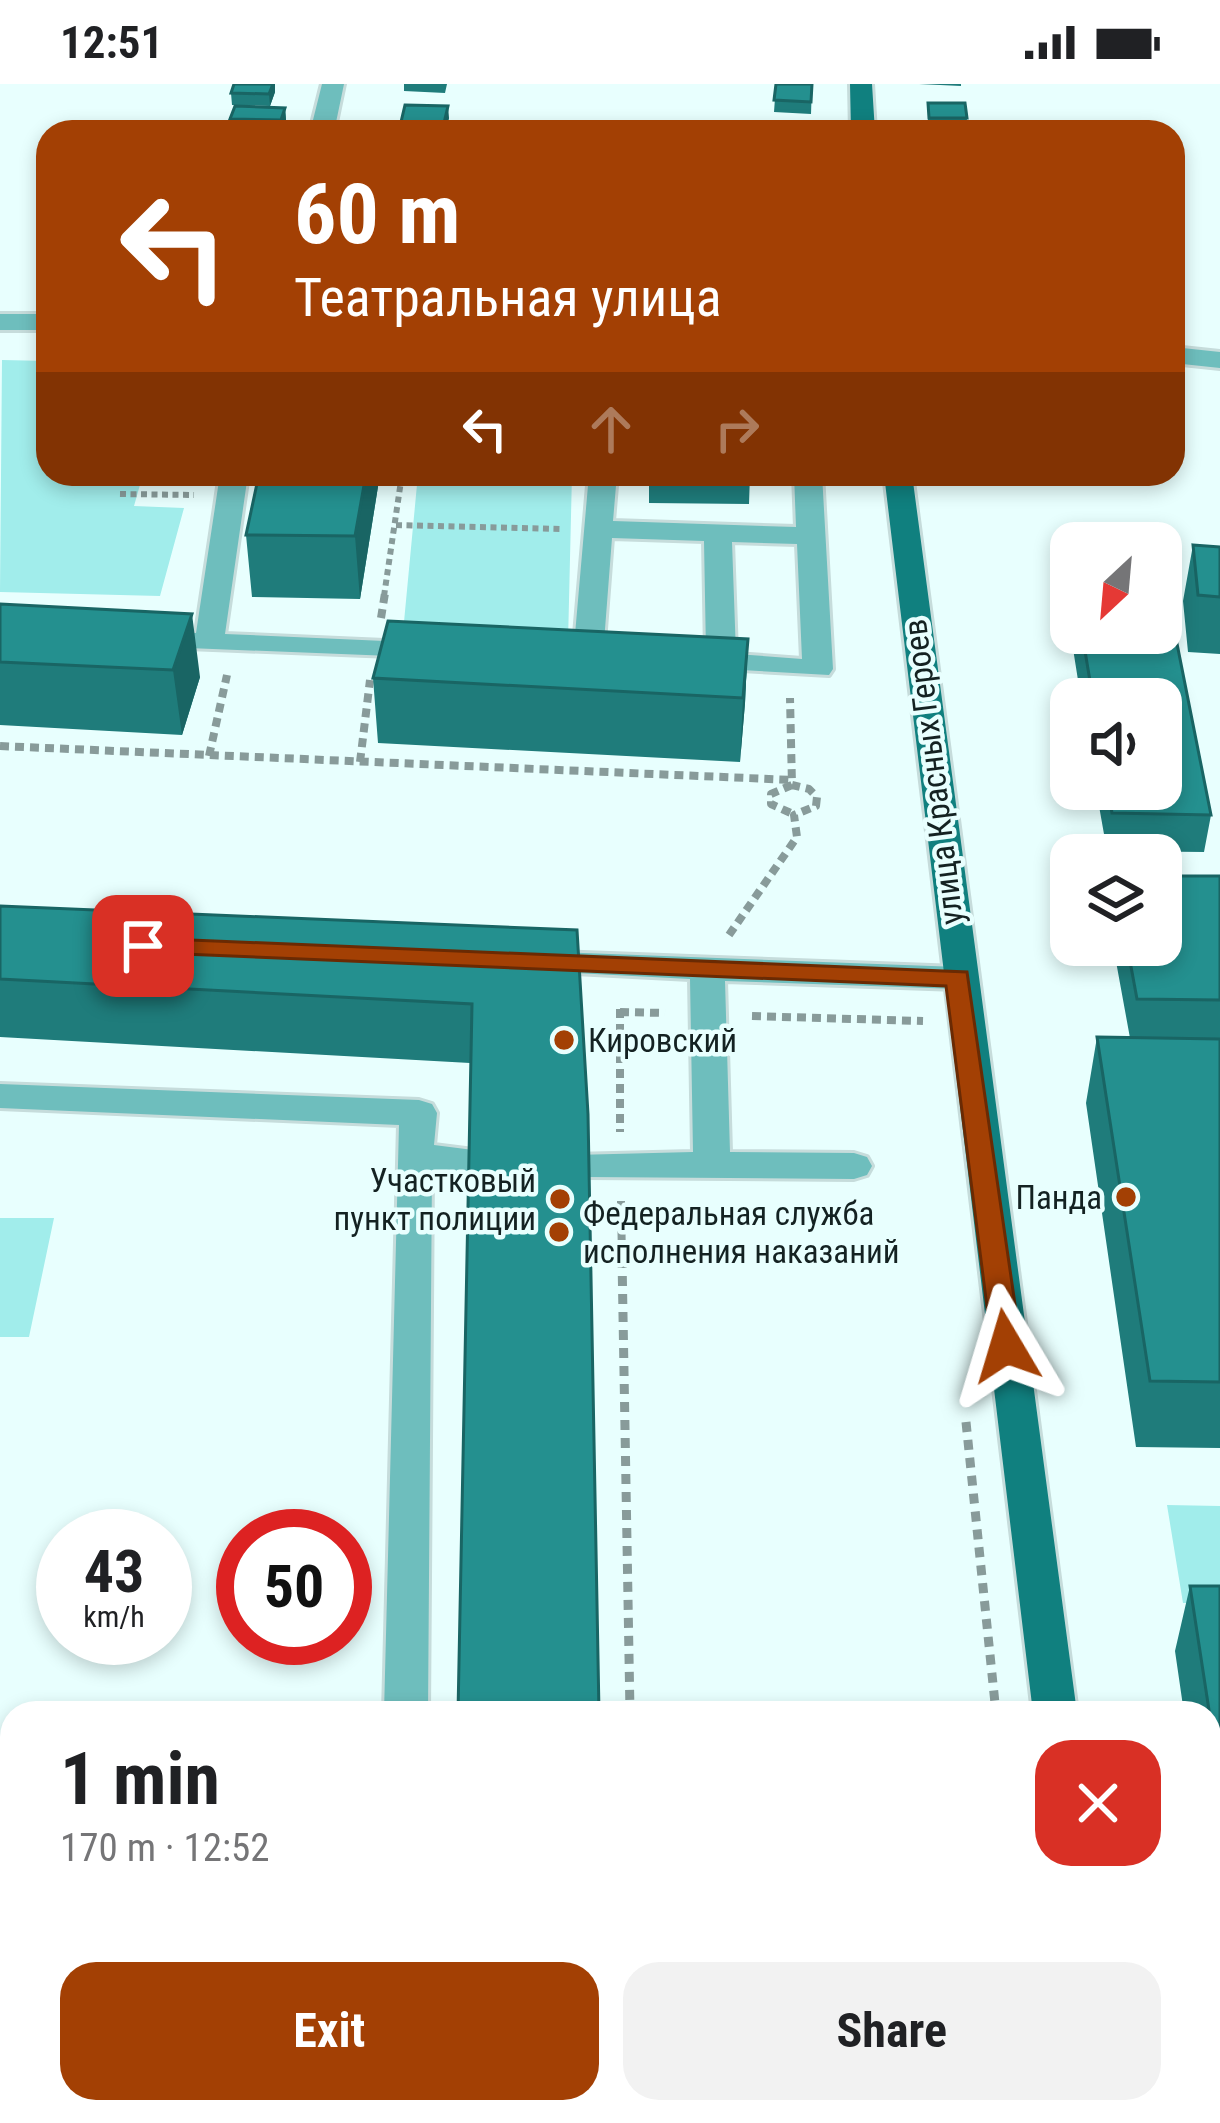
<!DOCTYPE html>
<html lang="en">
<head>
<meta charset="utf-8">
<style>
  :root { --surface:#fff; --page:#f2f2f2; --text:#202124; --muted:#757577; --accent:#a34004 }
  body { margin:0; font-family:"Roboto Condensed",sans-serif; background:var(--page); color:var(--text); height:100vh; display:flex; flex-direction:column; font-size:45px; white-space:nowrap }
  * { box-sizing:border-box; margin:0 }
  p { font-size:39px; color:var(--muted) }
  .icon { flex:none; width:66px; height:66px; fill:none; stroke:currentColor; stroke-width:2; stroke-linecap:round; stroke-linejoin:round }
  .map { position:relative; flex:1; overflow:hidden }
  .drawer { position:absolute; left:0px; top:1617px; width:1221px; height:423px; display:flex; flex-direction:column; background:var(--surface); border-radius:36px 36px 0 0; box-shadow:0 6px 18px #0003 }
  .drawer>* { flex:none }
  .guide { position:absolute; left:36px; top:36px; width:1149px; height:366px; border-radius:36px; box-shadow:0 6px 18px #0003; background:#a34004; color:#fff; overflow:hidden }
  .needle { width:78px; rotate:206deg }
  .controls { position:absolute; left:1050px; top:438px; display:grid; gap:24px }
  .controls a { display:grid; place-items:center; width:132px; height:132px; border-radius:24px; background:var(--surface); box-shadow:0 6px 18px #0003; font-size:60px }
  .speed { position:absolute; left:36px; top:1425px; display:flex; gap:24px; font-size:60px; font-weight:700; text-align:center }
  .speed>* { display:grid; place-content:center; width:156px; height:156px; border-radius:50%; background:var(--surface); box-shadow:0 6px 18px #0003; line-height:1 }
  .speed small { font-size:30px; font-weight:400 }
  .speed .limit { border:18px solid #d22; background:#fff; color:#111 }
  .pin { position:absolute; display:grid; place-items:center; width:102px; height:102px; color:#fff; margin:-51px; border-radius:24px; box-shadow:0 6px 18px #0006 }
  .me { position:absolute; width:132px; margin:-66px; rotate:353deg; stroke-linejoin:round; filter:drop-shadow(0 0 9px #0008) }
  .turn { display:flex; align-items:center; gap:42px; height:252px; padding:0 60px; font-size:54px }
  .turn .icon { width:156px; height:156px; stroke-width:2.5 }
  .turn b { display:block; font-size:84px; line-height:102px }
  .lanes { display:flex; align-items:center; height:114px; padding:0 60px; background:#0003; justify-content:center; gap:60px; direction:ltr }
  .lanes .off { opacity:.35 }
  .round { display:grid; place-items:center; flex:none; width:126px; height:126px; border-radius:36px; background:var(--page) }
  .overview { display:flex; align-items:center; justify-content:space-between; height:204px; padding:0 60px }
  h1 { font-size:72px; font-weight:700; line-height:90px }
  .cta { display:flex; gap:24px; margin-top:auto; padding:24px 60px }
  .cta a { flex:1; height:138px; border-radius:36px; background:var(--accent); color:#fff; font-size:48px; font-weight:700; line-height:138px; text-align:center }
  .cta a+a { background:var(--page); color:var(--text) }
  .status { display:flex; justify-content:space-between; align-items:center; height:84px; padding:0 60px; background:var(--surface); direction:ltr }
  .status svg { height:33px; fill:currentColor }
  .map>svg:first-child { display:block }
  .green { fill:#a1edeb }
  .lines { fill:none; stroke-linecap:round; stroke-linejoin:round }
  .minor-casing { stroke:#c6dcdb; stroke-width:6 }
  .major-casing { stroke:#c6dcdb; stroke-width:6 }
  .path-far2 { stroke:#889b9a; stroke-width:6; stroke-dasharray:6 4.5; stroke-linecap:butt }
  .path-far1 { stroke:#889b9a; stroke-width:8; stroke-dasharray:9 6; stroke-linecap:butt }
  .path { stroke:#889b9a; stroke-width:9; stroke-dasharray:10 8; stroke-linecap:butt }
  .minor { fill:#6ebebd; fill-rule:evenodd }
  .major { fill:#10807f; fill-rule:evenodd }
  .wall { fill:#1f7c7b }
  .shaded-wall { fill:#196564 }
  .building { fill:#24908f; stroke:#196564; stroke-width:3 }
  .route { fill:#a34004; stroke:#6a2a03; stroke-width:3 }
  .poi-dot { fill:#a34004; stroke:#e8fffe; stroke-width:4.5 }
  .labels { text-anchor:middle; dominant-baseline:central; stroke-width:9; stroke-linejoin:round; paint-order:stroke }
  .street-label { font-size:33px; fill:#142222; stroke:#e8fffe }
  .poi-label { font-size:33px; fill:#142222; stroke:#e8fffe; text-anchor:start }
</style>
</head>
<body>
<div class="status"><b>12:51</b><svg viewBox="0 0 49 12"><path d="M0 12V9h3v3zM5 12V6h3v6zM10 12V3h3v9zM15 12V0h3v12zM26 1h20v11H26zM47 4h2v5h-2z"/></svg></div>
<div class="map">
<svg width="1220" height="2039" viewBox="0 0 1220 2039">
  <rect width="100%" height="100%" fill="#e8fffe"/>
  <!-- green -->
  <path class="green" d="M 2,276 L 48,277 L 48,390 L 143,390 L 134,422 L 184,424 L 160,512 L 0,508 Z
    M 418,390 L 572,390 L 568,559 L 402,559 Z
    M 0,1134 L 54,1134 L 29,1253 L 0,1253 Z
    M 1167,1421 L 1220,1422 L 1220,1519 L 1183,1519 Z"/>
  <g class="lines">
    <!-- minor casing -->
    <g class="minor-casing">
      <path id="minor" d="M 322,0 L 344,0 L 334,48 L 310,48 Z
        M 0,230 L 48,230 L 48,246 L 0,246 Z
        M 1173,263 L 1220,268 L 1220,284 L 1173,279 Z
        M 220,390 L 248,390 L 225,550 L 430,559 L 441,562 L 445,568 L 441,574 L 139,562 L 135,556 L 150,547 L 196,549 Z
        M 589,390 L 617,390 L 613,437 L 796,443 L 794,390 L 822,390 L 833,585 L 829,591 L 688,583 L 684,577 L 688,571 L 706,568 L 704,457 L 612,454 L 603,571 L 588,580 L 552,577 L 548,571 L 552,565 L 574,562 ZM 732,458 L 797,460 L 802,575 L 736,570 Z
        M 530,867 L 958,883 L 970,886 L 975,894 L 970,902 L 958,905 L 725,897 L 730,1068 L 854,1069 L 867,1073 L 872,1082 L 867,1091 L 854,1095 L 587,1093 L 574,1089 L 569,1080 L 574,1071 L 693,1068 L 690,895 L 518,886 L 513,878 L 518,870 Z
        M 0,1000 L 419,1016 L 432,1020 L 437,1029 L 434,1061 L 489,1068 L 494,1077 L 489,1086 L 476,1090 L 432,1086 L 428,1629 L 384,1629 L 399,1041 L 0,1024 Z
        M 0,1866 L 12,1867 L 12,1911 L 0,1910 Z
        M 12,2010 L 12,2028 L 52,2028 L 49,2039 L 0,2039 Z
        M 604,2028 L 654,2028 L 654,2039 L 604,2039 Z"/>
    </g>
    <!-- major casing -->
    <g class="major-casing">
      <path id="major" d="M 850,0 L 872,0 L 875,48 L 851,48 Z
        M 884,390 L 912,390 L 1077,1629 L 1033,1629 Z
        M 1083,2028 L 1133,2028 L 1135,2039 L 1085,2039 Z"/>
    </g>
    <!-- path-far2 -->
    <path class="path-far2" d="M 120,410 L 194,411
      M 396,441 L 562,445
      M 384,512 L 402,390"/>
    <!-- path-far1 -->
    <path class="path-far1" d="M 381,534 L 385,509
      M 0,662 L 793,696
      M 209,672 L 227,591
      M 360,678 L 370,596
      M 792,701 L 771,710 L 771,720 L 793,730
      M 729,851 L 797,753 L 794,731 L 816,722 L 817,713 L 809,705 L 792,701 L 790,614
      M 620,925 L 620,1048
      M 620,928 L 665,929
      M 752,932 L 923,937
      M 621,1117 L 622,1177"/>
    <!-- path -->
    <path class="path" d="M 622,1174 L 630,1629
      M 966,1338 L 996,1629
      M 914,2028 L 923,2039
      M 988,2028 L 990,2039
      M 337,2039 L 339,2028"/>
    <!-- minor -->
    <use href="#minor" class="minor"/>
    <!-- major -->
    <use href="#major" class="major"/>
  </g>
  <!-- wall -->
  <path class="wall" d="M 234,0 L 275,0 L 275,8 L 270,22 L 232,21 L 231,9 Z
    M 404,0 L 447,0 L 445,9 L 404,7 Z
    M 776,0 L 812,0 L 811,30 L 774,28 Z
    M 919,0 L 961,0 L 961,2 Z
    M 928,19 L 967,34 L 966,46 L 928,46 Z
    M 285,24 L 286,36 L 282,48 L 232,47 L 230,35 Z
    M 449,34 L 445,48 L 401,48 L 401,38 Z
    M 259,390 L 380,390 L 360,515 L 252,513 L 246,451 Z
    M 649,390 L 750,390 L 749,420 L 649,419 Z
    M 1193,461 L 1220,463 L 1220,570 L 1188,568 L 1183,517 Z
    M 1069,472 L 1071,472 L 1071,549 L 1161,549 L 1161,473 L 1168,474 L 1164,496 L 1211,731 L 1204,768 L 1107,767 L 1096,705 L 1161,705 L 1161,615 L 1081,615 L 1064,508 Z
    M 0,520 L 200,593 L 182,651 L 0,641 Z
    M 748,555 L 745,619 L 740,678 L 378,659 L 373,594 Z
    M 1220,792 L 1220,954 L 1130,954 L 1113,861 L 1161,861 Z
    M 0,822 L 577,846 L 470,979 L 0,953 Z
    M 1097,953 L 1220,955 L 1220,1364 L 1136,1363 L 1086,1019 Z
    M 1190,1502 L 1220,1502 L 1220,1880 L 1209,1804 L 1209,1629 L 1184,1629 L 1175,1567 Z
    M 0,1679 L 12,1679 L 12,1840 L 0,1839 Z
    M 686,2028 L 841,2028 L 842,2039 L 687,2039 Z"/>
  <!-- shaded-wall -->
  <path class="shaded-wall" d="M 273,0 L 275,0 L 275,8 L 270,22 L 269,10 Z
    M 448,22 L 449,34 L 444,48 L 444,39 Z
    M 285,24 L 286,36 L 282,48 L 281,36 Z
    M 366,390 L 380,390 L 360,515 L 355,452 Z
    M 192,530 L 200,593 L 182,651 L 173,586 Z
    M 748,555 L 745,619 L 740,678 L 743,614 Z
    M 229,2028 L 248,2028 L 246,2039 L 227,2039 Z"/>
  <!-- building -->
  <path class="building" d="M 234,0 L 273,0 L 269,10 L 231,9 Z
    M 776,0 L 812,0 L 811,18 L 774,16 Z
    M 928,19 L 965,19 L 967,34 L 929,34 Z
    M 405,21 L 448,22 L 444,39 L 401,38 Z
    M 235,22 L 285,24 L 281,36 L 230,35 Z
    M 771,46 L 825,48 L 770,48 Z
    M 259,390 L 366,390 L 355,452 L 246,451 Z
    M 1193,461 L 1220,463 L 1220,513 L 1198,511 Z
    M 1161,473 L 1168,474 L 1163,489 L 1211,731 L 1112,729 L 1108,705 L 1161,705 L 1161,615 L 1093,615 L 1082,549 L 1161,549 Z
    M 0,520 L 192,530 L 173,586 L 0,578 Z
    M 388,537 L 748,555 L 743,614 L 373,594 Z
    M 1161,792 L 1220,792 L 1220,916 L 1137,915 L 1127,861 L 1161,861 Z
    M 0,822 L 577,846 L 588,1030 L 599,1629 L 458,1629 L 472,920 L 0,895 Z
    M 1097,953 L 1220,955 L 1220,1298 L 1150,1297 Z
    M 1190,1502 L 1220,1502 L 1220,1698 Z
    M 0,1679 L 12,1679 L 12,1785 L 0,1785 Z
    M 81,2028 L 229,2028 L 227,2039 L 78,2039 Z
    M 692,2028 L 841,2028 L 842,2039 L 693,2039 Z"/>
  <!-- route -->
  <path class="route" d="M 143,854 L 967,888 L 1021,1262 L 1017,1269 L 996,1269 L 992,1262 L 946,902 L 134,868 L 130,862 Z"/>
  <!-- markers -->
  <g class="poi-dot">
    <circle cx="564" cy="956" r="12"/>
    <circle cx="1126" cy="1113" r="12"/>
    <circle cx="560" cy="1115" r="12"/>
    <circle cx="559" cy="1148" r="12"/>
  </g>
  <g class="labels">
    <!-- street labels -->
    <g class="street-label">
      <text transform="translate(933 688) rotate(-97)">улица Красных Героев</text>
    </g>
    <!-- poi labels -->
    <g class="poi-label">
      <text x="588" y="956">Кировский</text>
      <text x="536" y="1096" text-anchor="end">Участковый<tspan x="536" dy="38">пункт полиции</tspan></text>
      <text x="1102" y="1113" text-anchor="end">Панда</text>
      <text x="583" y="1129">Федеральная служба<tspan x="583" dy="38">исполнения наказаний</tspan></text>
    </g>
  </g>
</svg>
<div class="controls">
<a><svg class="needle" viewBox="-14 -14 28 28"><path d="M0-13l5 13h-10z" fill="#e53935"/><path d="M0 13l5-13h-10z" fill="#757577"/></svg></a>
<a><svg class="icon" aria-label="sound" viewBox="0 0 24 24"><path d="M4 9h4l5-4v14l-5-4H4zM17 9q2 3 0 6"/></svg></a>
<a><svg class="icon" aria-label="layers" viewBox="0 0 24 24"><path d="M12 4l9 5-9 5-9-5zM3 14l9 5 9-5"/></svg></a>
</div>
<div class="speed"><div>43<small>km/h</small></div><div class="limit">50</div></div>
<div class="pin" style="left:143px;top:862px;background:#d93025"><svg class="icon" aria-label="arrive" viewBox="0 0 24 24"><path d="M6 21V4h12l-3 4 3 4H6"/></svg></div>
<svg class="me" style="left:1006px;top:1262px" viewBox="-20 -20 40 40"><path d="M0-17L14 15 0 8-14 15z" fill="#a34004" stroke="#fff" stroke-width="4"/></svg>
<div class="guide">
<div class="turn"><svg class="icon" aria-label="left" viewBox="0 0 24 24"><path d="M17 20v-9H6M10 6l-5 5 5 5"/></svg><div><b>60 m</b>Театральная улица</div></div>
<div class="lanes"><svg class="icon" aria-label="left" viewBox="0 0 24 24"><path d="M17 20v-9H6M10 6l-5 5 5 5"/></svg><svg class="icon off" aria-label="ahead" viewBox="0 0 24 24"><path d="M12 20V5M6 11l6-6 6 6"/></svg><svg class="icon off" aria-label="right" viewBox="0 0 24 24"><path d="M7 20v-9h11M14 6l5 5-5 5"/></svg></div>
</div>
<section class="drawer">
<div class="overview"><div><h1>1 min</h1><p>170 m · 12:52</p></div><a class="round" style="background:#d93025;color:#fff"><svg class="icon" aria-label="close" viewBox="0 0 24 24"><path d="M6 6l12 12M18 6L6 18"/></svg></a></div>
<div class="cta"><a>Exit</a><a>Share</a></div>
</section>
</div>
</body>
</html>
